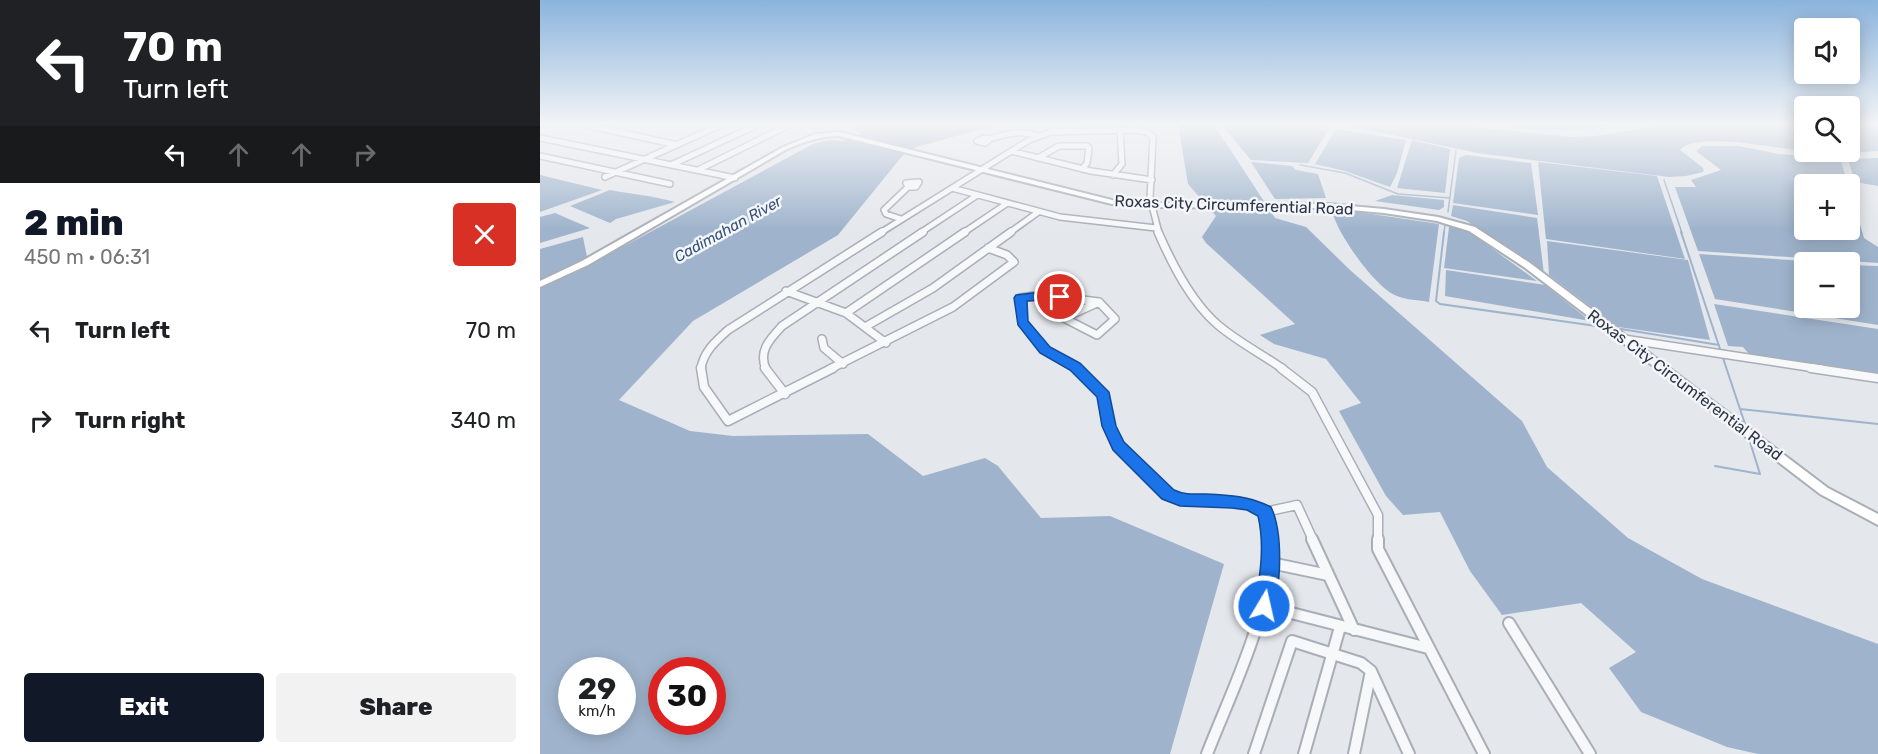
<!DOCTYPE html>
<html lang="en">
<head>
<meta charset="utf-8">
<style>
  :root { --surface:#fff; --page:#f2f2f2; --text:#202124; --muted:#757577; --accent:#111827 }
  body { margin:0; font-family:Rubik,sans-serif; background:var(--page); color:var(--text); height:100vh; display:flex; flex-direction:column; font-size:22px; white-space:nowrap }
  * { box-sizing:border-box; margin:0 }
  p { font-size:20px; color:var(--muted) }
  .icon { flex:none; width:33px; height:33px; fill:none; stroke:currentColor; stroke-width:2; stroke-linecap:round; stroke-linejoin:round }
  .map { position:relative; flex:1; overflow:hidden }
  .sheet { display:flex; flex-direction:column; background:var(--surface); width:540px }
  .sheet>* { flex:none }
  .guide { background:#202124; color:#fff; overflow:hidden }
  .buttons { position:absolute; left:1254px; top:18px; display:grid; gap:12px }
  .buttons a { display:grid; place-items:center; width:66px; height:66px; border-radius:6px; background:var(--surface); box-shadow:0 3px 15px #0003; font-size:30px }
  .speed { position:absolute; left:18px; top:657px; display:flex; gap:12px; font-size:30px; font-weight:700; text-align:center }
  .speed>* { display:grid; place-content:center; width:78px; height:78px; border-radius:50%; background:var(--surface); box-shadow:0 3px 15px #0003; line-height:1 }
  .speed small { font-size:15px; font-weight:400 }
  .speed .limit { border:9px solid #d22; background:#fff; color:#111 }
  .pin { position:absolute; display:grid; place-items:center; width:51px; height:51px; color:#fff; margin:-26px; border:3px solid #fff; border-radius:50%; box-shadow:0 2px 6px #0007 }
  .me { position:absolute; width:66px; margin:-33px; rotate:9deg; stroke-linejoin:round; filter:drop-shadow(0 0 4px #0008) }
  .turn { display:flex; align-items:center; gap:21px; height:126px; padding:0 24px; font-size:27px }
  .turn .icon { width:78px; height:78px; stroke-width:2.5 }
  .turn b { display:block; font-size:42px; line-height:51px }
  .lanes { display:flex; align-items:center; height:57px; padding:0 24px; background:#0003; justify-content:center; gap:30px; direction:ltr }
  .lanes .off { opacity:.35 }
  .round { display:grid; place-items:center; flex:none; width:63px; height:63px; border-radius:6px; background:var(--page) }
  .overview { display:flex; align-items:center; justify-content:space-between; height:102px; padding:0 24px }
  h1 { font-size:36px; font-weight:800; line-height:45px; color:var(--accent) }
  .cta { display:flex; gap:12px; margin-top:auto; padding:12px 24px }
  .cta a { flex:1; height:69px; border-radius:6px; background:var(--accent); color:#fff; font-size:24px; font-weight:800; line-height:69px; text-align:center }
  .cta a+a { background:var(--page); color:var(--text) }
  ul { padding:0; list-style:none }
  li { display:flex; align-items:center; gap:18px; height:90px; padding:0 24px }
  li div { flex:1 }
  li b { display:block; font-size:22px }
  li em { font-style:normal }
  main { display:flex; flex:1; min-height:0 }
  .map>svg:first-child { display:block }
  .water { fill:#9fb4cc; fill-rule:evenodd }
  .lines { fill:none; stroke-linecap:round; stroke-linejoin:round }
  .stream-far1 { stroke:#9fb4cc; stroke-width:1.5 }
  .stream { stroke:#9fb4cc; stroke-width:2 }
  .street-far3-casing { stroke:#a9aeb7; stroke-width:8 }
  .street-far2-casing { stroke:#a9aeb7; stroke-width:10 }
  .street-far1-casing { stroke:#a9aeb7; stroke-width:11 }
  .street-casing { stroke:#a9aeb7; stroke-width:14 }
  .secondary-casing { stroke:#a9aeb7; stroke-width:4 }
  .street-far3 { stroke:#f7f8fa; stroke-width:5 }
  .street-far2 { stroke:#f7f8fa; stroke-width:7 }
  .street-far1 { stroke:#f7f8fa; stroke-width:8 }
  .street { stroke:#f7f8fa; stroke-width:10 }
  .secondary { fill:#fff; fill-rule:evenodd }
  .route { fill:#1a73e8; stroke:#114b97; stroke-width:1.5 }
  .labels { text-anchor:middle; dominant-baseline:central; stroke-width:5; stroke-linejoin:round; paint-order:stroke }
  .far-water-label { font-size:15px; font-style:italic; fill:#34527a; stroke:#f4f6f9 }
  .street-label { font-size:16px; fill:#2b3445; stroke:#f4f6f9 }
</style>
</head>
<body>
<main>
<section class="sheet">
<div class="guide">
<div class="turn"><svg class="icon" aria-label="left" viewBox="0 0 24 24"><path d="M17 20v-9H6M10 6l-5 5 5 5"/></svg><div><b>70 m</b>Turn left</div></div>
<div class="lanes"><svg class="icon" aria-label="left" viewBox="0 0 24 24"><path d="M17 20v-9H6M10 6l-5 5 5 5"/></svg><svg class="icon off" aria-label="ahead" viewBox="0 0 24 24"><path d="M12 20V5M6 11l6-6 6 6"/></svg><svg class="icon off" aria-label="ahead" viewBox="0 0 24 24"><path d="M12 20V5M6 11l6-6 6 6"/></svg><svg class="icon off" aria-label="right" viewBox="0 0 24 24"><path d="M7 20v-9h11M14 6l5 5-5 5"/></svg></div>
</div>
<div class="overview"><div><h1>2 min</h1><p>450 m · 06:31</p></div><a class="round" style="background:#d93025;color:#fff"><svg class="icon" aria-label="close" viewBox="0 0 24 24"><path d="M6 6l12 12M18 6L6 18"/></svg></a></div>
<ul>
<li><svg class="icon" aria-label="left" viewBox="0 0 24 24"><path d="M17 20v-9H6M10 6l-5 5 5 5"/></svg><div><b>Turn left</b></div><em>70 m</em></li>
<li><svg class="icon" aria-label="right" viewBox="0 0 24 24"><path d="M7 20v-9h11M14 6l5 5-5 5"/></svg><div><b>Turn right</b></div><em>340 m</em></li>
</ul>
<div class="cta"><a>Exit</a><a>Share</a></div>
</section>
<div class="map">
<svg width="1338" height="754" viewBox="0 0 1338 754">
  <rect width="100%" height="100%" fill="#e4e7ec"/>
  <!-- water -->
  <path class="water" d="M 318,124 L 460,124 L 376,147 L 363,155 L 298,235 L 153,321 L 79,400 L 150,431 L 193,436 L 328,434 L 383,476 L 445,458 L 458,466 L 501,518 L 570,516 L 684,564 L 630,754 L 0,754 L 0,286 L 88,244 L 273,144 L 289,140 L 302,141 L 322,134 L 315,130 ZM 32,670 L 82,670 L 82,722 L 32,722 ZM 122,670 L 172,670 L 172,722 L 122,722 Z
    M 638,124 L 671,124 L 680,134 L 735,218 L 766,227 L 810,270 L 982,421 L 1007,467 L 1088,538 L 1162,579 L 1338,644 L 1338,754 L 1218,754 L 1187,747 L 1101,712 L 1069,668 L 1096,652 L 1041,603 L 962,615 L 930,571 L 900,512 L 863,515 L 846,496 L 799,411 L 821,403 L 786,359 L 734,344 L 720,335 L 755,324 L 666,243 L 662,237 L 676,216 L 648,184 Z
    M 681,124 L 792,124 L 768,163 L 711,160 Z
    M 801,124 L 911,124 L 1031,137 L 1055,136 L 1129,124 L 1247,124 L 1264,126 L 1264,151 C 1239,149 1156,131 1140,150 L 1162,167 L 1164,170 L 1163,172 L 1146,176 L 1129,177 L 937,153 Z
    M 973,124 L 1086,124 C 1043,130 1016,132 972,127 Z
    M 1310,124 L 1338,124 L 1338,151 L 1308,153 L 1278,152 L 1310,152 Z
    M 796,129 L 866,140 L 857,173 L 850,187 L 805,171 L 775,164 Z
    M 872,140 L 910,149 L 905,193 L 857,188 Z
    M 1162,146 L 1199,146 L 1239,154 L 1300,158 L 1308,184 L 1264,184 L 1264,230 L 1310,230 L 1310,190 L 1324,238 L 1338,247 L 1338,263 L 1158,251 L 1135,187 L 1156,187 L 1151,180 L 1181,170 L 1156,151 Z
    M 926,155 L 991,163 L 998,215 L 913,203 L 919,158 Z
    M 1338,158 L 1338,186 L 1315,182 L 1308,159 Z
    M 711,162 L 752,166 L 756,170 L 778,174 L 786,198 L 735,199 Z
    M 998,162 L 1117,176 L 1145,259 L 1006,239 Z
    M 0,175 L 62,190 L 0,212 Z
    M 70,190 C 92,194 114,196 135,202 L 76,219 L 70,223 L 30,206 Z
    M 852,195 L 904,200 L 904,207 L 899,210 L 835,201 Z
    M 913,205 L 997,218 L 1004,274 L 927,221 L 911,216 Z
    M 798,209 L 899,224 L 889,302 C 879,300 866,300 857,296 C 835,288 797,233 792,211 Z
    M 15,213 L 50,228 L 0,243 L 0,217 Z
    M 914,225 L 932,234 L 997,281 L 904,268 L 909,227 Z
    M 43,237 L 47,257 L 39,261 L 35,266 L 0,282 L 0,249 Z
    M 1007,241 L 1148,260 L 1170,340 L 1078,327 L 1009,275 Z
    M 1159,254 L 1280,262 L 1264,262 L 1264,308 L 1310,308 L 1310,265 L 1338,266 L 1338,325 L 1175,299 Z
    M 906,270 L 1005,285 L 1050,321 L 905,296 Z
    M 1174,304 L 1338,329 L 1338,373 L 1209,354 L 1203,347 L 1188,346 Z"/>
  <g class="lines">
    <!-- stream-far1 -->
    <path class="stream-far1" d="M 760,165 L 805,173 L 858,194 L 910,198
      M 1124,180 L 1142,233
      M 908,212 L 916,150
      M 904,233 L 905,225"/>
    <!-- stream -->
    <path class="stream" d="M 904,232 L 896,301 L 900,304 L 1056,326
      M 1141,232 L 1180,349
      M 1081,329 L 1179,345
      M 1182,355 L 1206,427
      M 1200,409 L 1338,424
      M 1175,466 L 1220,474 L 1210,442"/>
    <!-- street-far3 casing -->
    <g class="street-far3-casing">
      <path id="street-far3" d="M 42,124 L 137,145
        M 267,124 L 277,126 L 284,124
        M 0,138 L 195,178
        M 444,138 L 450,139 L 445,143 L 437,141 Z
        M 450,139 C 467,133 482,130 499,136
        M 471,151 L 551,171 L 612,180
        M 0,156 L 130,184
        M 498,158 L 519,146 L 547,146 L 549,148 L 547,163 L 542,169
        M 131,165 L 219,124
        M 158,170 L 251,124
        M 573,175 L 582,164 L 580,131
        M 65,177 L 183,124
        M 379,182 L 376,187 L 368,187 L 366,183 Z
        M 412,188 L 520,217 L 616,228
        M 361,219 L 346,214 L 344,210 L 368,187
        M 340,233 L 489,140 L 511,132 L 595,130 L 607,132 L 613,137 L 610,198 L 619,233
        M 380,233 L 436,196
        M 423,233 L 466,204
        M 469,233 L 497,213"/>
    </g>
    <!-- street-far2 casing -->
    <g class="street-far2-casing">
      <path id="street-far2" d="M 618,232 C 632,264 651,302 678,325 C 698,342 722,354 743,369
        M 246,291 L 306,313 L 346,343
        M 501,295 L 524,318
        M 559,302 L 575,319 L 557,335 L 524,318 Z
        M 306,313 L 425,232
        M 325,327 L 393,288 L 471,232
        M 282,339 L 284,348 L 303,364
        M 1084,339 L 1281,369
        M 161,369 C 163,352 176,341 188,330 L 342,232
        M 226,369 C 218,351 230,339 242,326 L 383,232
        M 290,369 L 413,307 L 474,262 L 467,255 L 448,248
        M 537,369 L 505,350 L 482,322 L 480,298 L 501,295 L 559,302"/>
    </g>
    <!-- street-far1 casing -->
    <g class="street-far1-casing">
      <path id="street-far1" d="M 161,368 L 164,387 L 188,421 L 293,368
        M 225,368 L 245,394
        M 536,368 L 564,395 L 569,426 L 579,446 L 628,495 L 640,500 L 692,501 L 711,504 L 725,512 L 730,540
        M 741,368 L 772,392 L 838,515 L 838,540
        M 1271,368 L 1338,378
        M 725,512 L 757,505 L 773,540"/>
    </g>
    <!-- street casing -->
    <g class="street-casing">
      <path id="street" d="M 772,539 L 814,630
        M 838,539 L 838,549 L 944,754
        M 731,563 L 788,575
        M 724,606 L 888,648
        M 969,623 L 1050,754
        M 667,754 C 692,689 734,609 729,539
        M 714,754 L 752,641 L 821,663 L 831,671 L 869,754
        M 764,754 L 800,627
        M 814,754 L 831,671"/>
    </g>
    <!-- secondary casing -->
    <g class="secondary-casing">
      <path id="secondary" d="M 299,132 L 572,200 L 610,203 L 788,204 L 844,209 L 898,217 L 935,227 L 990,263 L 1288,488 L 1338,514 L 1338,525 L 1280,494 L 984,267 L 929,231 L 897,221 L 844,213 L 788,208 L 610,207 L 572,204 L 299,136 C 280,136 264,142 247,149 L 48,265 L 0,287 L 0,281 L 42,261 L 243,147 L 275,134 Z"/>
    </g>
    <!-- street-far3 -->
    <use href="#street-far3" class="street-far3"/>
    <!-- street-far2 -->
    <use href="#street-far2" class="street-far2"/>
    <!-- street-far1 -->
    <use href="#street-far1" class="street-far1"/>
    <!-- street -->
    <use href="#street" class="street"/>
    <!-- secondary -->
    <use href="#secondary" class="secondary"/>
  </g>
  <!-- sky -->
  <linearGradient id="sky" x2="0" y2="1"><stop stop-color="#8bb4dd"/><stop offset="0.54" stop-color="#f3f4f6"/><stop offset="1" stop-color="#f3f4f6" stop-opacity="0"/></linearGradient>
  <rect width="1338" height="230" fill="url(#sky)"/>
  <!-- route -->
  <path class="route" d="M 501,292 L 520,294 L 527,297 C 520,303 497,299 487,301 L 488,321 L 510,347 L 540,363 L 569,392 L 576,426 L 584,442 L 634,490 C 644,495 655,494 666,494 C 690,495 709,496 731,507 C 743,532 742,587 731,612 L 724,614 L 718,612 L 715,606 C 720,575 725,546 718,516 L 707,510 L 692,508 L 640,506 L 622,499 L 573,450 L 562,426 L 557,397 L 530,370 L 500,353 L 478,325 L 474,298 L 476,295 Z"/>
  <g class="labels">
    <!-- far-water labels -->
    <g class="far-water-label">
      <text transform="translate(188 229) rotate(-29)">Cadimahan River</text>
    </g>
    <!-- street labels -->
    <g class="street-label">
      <text transform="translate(694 205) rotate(2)">Roxas City Circumferential Road</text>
      <text transform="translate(1145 385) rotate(37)">Roxas City Circumferential Road</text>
    </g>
  </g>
</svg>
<div class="buttons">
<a><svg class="icon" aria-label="sound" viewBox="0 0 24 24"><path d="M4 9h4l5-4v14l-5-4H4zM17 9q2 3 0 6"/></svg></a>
<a><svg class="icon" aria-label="search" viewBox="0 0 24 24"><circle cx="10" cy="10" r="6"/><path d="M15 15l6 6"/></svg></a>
<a>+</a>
<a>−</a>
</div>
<div class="speed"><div>29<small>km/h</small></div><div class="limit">30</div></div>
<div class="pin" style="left:520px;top:297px;background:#d93025"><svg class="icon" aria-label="arrive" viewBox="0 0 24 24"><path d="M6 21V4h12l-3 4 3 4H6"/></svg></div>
<svg class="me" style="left:724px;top:606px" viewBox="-20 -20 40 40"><circle r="17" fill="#1a73e8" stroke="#fff" stroke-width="3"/><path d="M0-11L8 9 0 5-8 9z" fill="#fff"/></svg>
</div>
</main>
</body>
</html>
